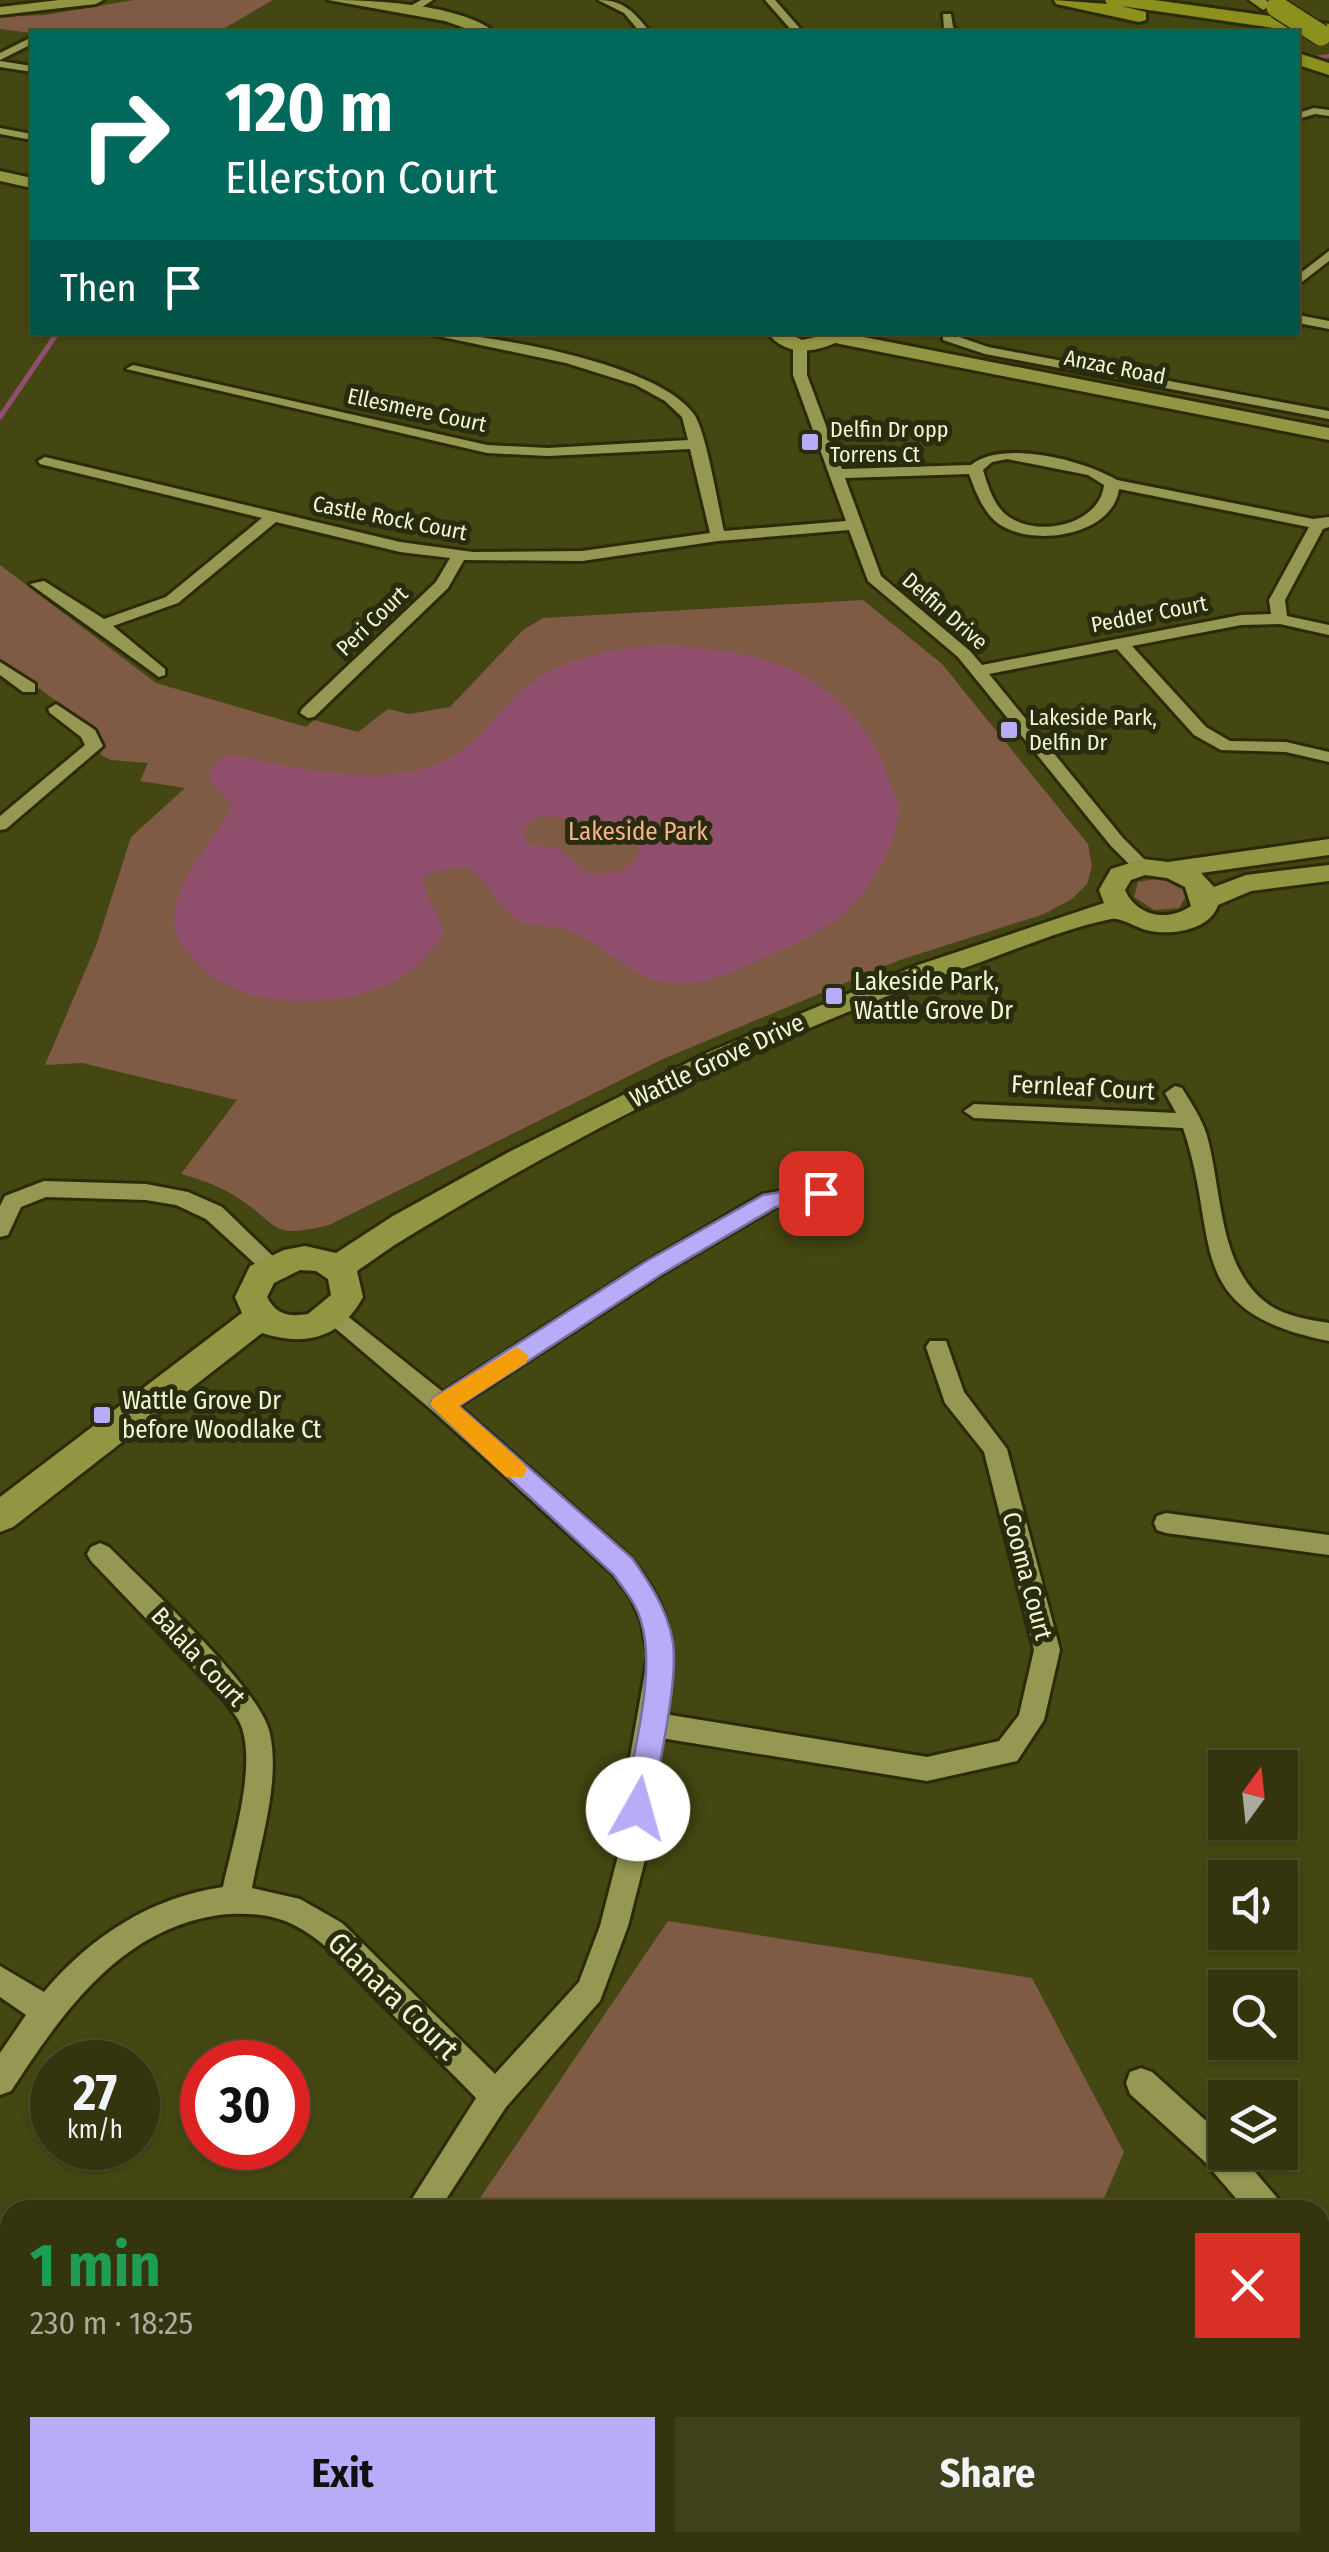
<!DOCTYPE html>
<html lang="en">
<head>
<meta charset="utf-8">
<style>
  :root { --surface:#34350e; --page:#3f401c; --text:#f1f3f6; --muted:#a9ab9e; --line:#4e502e; --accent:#b8abf7 }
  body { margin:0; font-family:"Fira Sans Condensed",sans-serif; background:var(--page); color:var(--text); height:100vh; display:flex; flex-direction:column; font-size:38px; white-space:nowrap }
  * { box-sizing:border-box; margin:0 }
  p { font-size:32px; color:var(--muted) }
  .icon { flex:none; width:55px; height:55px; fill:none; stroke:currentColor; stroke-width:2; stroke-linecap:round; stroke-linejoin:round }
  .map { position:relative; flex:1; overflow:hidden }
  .details { position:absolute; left:0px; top:2200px; width:1330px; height:352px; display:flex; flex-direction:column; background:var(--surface); border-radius:30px 30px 0 0; box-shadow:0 2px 8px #0004,0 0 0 2px var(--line) }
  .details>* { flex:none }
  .top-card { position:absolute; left:30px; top:30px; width:1270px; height:305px; border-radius:0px; box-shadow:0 2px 8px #0004,0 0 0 2px var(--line); background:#00695c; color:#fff; overflow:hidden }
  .needle { width:65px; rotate:15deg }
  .buttons { position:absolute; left:1208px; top:1750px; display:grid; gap:20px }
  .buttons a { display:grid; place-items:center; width:90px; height:90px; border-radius:0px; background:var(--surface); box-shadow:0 2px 8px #0004,0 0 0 2px var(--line); font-size:50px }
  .speed { position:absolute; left:30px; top:2040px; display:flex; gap:20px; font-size:50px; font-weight:700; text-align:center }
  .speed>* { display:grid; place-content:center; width:130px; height:130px; border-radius:50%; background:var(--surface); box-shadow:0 2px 8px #0004,0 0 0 2px var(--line); line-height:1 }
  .speed small { font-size:25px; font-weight:400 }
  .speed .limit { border:15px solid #d22; background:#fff; color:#111 }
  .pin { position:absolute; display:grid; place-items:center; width:85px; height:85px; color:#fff; margin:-42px; border-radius:20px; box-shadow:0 5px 15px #0006 }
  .me { position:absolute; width:110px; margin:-55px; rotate:7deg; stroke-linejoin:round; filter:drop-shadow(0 0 8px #0008) }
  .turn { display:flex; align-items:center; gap:35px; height:210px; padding:0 30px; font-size:45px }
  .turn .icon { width:130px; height:130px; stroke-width:2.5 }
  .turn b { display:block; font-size:70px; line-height:85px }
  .then { display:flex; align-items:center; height:95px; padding:0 30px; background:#0003; gap:20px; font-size:38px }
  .round { display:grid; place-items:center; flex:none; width:105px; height:105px; border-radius:0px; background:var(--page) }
  .head { display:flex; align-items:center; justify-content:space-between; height:170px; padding:0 30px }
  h1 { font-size:60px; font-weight:700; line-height:75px; color:#1e9e55 }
  .primary-button { display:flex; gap:20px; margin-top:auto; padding:20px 30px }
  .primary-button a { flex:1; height:115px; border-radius:0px; background:var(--accent); color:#111; font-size:40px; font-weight:700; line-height:115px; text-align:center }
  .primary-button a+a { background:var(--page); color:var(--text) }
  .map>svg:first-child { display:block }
  .green { fill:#7f5b46 }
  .water { fill:#8f4f6d; fill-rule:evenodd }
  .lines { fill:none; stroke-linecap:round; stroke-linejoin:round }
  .stream-far1 { stroke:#8f4f6d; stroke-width:4 }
  .stream { stroke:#8f4f6d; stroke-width:5 }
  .street-casing { stroke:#2b2c07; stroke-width:6 }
  .secondary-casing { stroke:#2b2c07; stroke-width:6 }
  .primary-casing { stroke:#2b2c07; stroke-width:5 }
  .highway-casing { stroke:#2b2c07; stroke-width:6 }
  .street { fill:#949853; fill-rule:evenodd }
  .secondary { fill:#929643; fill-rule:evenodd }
  .primary { fill:#8f9333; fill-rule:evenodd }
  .highway { fill:#8c901d; fill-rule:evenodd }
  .highway-bridge-casing { stroke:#2b2c07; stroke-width:24; stroke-linecap:butt }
  .highway-bridge { stroke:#8c901d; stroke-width:21 }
  .route { fill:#b8abf7; stroke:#786fa1; stroke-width:2.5 }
  .slow { fill:#f59e0b }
  .poi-dot { fill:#b8abf7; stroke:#2a2c0f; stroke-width:4 }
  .labels { text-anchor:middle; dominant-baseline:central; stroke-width:10; stroke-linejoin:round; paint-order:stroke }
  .far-street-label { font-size:22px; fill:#f3f6d3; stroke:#2a2c0f }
  .far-poi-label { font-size:22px; fill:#f3f6d3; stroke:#2a2c0f; text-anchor:start }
  .park-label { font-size:25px; fill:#f7b289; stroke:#2a2c0f }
  .poi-label { font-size:25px; fill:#f3f6d3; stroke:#2a2c0f; text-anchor:start }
  .street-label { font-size:25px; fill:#f3f6d3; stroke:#2a2c0f }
  .near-street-label { font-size:30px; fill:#f3f6d3; stroke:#2a2c0f }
</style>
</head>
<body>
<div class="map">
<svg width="1329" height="2552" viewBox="0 0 1329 2552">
  <rect width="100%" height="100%" fill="#454712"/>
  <!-- green -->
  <path class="green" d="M 134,0 L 273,0 L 218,32 L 32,33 L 0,29 L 0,17 L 45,15 Z
    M 0,565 L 156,683 L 306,727 L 314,720 L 358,732 L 388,709 L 409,714 L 450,707 L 523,630 L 543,618 L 863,600 L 942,664 L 1088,844 L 1092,866 L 1087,884 L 1072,899 L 1044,914 L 900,960 L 663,1059 L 329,1225 C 271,1239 282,1228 241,1200 C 223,1187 203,1180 181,1174 L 237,1100 L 82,1063 L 45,1065 L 97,943 L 131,837 L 185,788 L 140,781 L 148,763 L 111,760 L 101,755 L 97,733 L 86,723 L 0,659 Z
    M 1162,878 L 1178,884 L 1187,894 L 1179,908 L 1154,910 L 1134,897 L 1138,882 Z
    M 668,1921 L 1032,1978 L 1124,2152 L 1099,2210 L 472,2210 Z"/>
  <!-- water -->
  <path class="water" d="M 668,645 C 708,649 750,652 787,668 C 837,689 875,732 890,784 C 892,790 897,798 898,805 C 901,838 873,884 851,907 C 828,930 795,944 766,957 C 736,971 698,989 664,982 C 624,974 602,941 564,929 C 548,924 527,928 513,917 C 495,903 487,880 467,866 L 432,872 L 423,879 C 425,899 441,914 444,935 C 433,949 422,963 407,974 C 353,1010 247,1014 199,965 C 187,952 173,938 174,919 C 178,874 214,843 233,805 L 211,782 L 208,772 L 224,756 C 242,755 259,761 277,764 C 326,774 381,782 430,767 C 470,755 489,722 518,694 C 557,657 616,647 668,645 ZM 543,816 L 623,824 L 635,835 L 639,850 L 637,858 L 621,871 L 597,874 L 584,871 L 558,848 L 528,845 L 523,831 L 534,818 Z"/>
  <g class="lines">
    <!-- stream-far1 -->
    <path class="stream-far1" d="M 1307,59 L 1329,56"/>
    <!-- stream -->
    <path class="stream" d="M 0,417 L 58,332"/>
    <!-- street casing -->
    <g class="street-casing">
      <path id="street" d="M 421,0 L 433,0 L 413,13 L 405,13 L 405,9 Z
        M 598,0 C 624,0 635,13 650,32 L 640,32 L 624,13 Z
        M 765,0 L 775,0 L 803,32 L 793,32 Z
        M 943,14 L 951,14 L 953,27 L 960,32 L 944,30 Z
        M 32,37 L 32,44 L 0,60 L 0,53 Z
        M 0,61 L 32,66 L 32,72 L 0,67 Z
        M 1314,108 L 1329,110 L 1329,116 L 1315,114 L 1298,119 L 1298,113 Z
        M 0,128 L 32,134 L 32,140 L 0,134 Z
        M 1329,251 L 1329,261 L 1298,285 L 1298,275 Z
        M 1298,315 L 1329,321 L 1329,329 L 1298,323 Z
        M 419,332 C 480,332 656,362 693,413 C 706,429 718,506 724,531 L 846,521 L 793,375 L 793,345 L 800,341 L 807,345 L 807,375 L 842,469 L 971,465 C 1002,439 1084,460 1117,480 L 1313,519 L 1329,517 L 1329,527 L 1323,529 L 1285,600 L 1287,616 L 1329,625 L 1329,635 L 1280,624 L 1241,625 L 1132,646 L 1206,727 L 1230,741 L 1286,742 L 1329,752 L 1329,762 L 1286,752 L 1221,750 L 1194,735 L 1117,649 L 989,674 L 1123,838 L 1152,867 L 1150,871 L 1136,871 L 1111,846 L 958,657 L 868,581 L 849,530 L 718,541 L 582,561 L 464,560 L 448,588 L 314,717 L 308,718 L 300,713 L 302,709 L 436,582 L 450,558 L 400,552 L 276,522 L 178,603 L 113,626 L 165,669 L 165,675 L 159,677 L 30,584 L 44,581 L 104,619 L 166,597 L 262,518 L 40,464 L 38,461 L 45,457 L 400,542 L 473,552 L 582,551 L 710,533 L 690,449 L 548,456 L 487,453 L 126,369 L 133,365 L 487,445 L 548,448 L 688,440 L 682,417 L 665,401 L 636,385 L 566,363 ZM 1007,459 L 1088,475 L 1104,485 C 1100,524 1040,538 1009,517 C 994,507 988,486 983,470 L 992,462 ZM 969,474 C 975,490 982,509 995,521 C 1027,549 1113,537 1119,489 L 1309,527 L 1269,600 L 1271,614 L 1241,615 L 982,665 L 970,651 L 881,576 L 845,478 Z
        M 948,333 L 988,347 L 1329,411 L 1329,419 L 985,354 L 943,340 L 943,334 Z
        M 0,662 L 35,684 L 35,692 L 23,692 L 0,675 Z
        M 56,704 L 95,730 L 103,746 L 6,829 L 0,830 L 0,816 L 85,745 L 81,737 L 50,713 L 48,709 Z
        M 1175,1086 L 1182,1088 C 1191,1103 1202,1119 1207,1136 C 1222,1190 1218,1263 1264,1301 C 1282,1316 1307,1319 1329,1323 L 1329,1341 C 1179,1311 1222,1241 1183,1128 L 974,1118 L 964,1111 L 974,1104 L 1176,1113 L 1165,1093 Z
        M 44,1181 L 146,1184 L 188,1192 L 222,1207 L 283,1266 L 280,1272 L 264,1272 L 206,1219 L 176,1205 L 146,1200 L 46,1197 L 21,1207 L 8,1235 L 0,1237 L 0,1206 L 5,1196 Z
        M 821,1185 L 832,1193 L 829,1198 L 776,1207 L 662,1274 L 459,1406 L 631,1558 C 676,1617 676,1644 664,1714 L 927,1757 L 999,1741 L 1019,1715 L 1034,1650 L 984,1452 L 945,1403 L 926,1347 L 930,1341 L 946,1341 L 964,1392 L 1007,1449 L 1060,1650 L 1044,1720 L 1017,1761 L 927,1781 L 661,1738 L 649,1844 L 628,1926 L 600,2001 L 506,2107 L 439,2210 L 405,2210 L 476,2098 C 444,2065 411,2033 379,2001 C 352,1973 329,1943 294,1925 C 272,1914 244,1912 219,1915 C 120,1929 62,2013 11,2091 L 0,2095 L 0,2053 L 26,2015 L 0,1997 L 0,1966 L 44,1992 C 90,1937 151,1897 223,1887 C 232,1844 256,1770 242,1728 C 239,1718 231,1710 225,1701 L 91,1561 L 87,1554 L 91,1547 L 100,1543 L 109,1547 C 146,1585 261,1688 270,1734 C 280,1783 261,1839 252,1888 L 300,1899 L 342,1923 L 495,2074 L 579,1982 L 600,1926 L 621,1844 L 627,1774 L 648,1655 L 641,1620 L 631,1598 L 613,1574 L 434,1412 L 322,1317 L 325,1311 L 341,1311 L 443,1392 L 646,1262 L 763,1194 Z
        M 1166,1513 L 1329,1535 L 1329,1555 L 1166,1533 L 1157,1530 L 1154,1523 L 1157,1516 Z
        M 1141,2068 L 1152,2072 L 1225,2138 L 1225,2152 L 1238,2152 L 1278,2199 L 1283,2210 L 1246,2210 L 1204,2161 L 1130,2094 L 1126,2083 L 1130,2072 Z
        M 1320,2256 L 1329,2260 L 1329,2298 L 1320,2295 Z
        M 1329,2506 L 1329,2545 L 1320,2552 L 1279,2552 L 1283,2542 L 1320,2542 L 1320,2509 Z
        M 215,2542 L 253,2542 L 249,2552 L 211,2552 Z
        M 441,2542 L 488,2542 L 492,2552 L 445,2552 Z"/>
    </g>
    <!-- secondary casing -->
    <g class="secondary-casing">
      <path id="secondary" d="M 59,0 L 103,0 L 96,4 L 0,15 L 0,7 Z
        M 328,0 C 374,0 459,4 495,32 L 476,32 L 445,21 Z
        M 0,171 L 32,178 L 32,188 L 0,181 Z
        M 767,332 L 787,332 L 802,340 L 838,332 L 1329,428 L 1329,440 L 835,343 C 810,354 784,355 767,332 Z
        M 1329,839 L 1329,855 L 1201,873 L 1214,887 L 1246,875 L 1329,865 L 1329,881 L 1251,891 L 1218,905 C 1210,931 1169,936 1146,930 C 1135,927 1120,917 1111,919 C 1067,928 1022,947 981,962 C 776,1032 576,1133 393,1246 L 357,1271 L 363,1297 C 341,1338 305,1347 262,1333 L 13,1527 L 0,1532 L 0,1497 L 242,1313 L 235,1297 L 250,1266 L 284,1250 L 305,1246 L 336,1253 L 393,1216 L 509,1152 L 709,1052 L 915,966 L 1104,903 L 1099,890 L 1111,869 L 1143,859 L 1168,862 ZM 1145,875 L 1167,878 L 1185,887 L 1191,906 C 1168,922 1137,917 1125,890 L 1131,880 ZM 300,1270 L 316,1271 L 328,1279 L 331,1295 L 308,1314 C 289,1317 276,1315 267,1297 L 274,1283 Z"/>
    </g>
    <!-- primary casing -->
    <g class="primary-casing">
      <path id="primary" d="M 1249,0 L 1266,0 L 1271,5 L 1263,10 Z"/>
    </g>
    <!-- highway casing -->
    <g class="highway-casing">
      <path id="highway" d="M 1054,0 L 1107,4 L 1105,0 L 1154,0 L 1329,24 L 1329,36 L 1121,6 L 1146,12 L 1146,20 L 1139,22 L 1056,4 Z
        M 1298,53 L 1329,63 L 1329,75 L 1298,65 Z"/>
    </g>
    <!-- street -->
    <use href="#street" class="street"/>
    <!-- secondary -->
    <use href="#secondary" class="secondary"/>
    <!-- primary -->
    <use href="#primary" class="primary"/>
    <!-- highway -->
    <use href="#highway" class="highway"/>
    <!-- highway-bridge casing -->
    <g class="highway-bridge-casing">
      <path id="highway-bridge" d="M 1277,7 L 1321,35"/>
    </g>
    <!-- highway-bridge -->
    <use href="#highway-bridge" class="highway-bridge"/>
  </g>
  <!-- route -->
  <path class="route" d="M 821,1185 L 832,1193 L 828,1199 L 776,1207 L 662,1274 L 459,1406 L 632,1558 C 652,1586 674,1620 674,1656 C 674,1702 659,1762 652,1809 L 648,1818 L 638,1822 L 628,1818 L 624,1809 C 632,1755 657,1673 641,1621 C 636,1603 624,1589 613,1574 L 430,1405 L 433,1398 L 645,1262 L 763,1195 Z"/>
  <!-- slow -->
  <path class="slow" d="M 517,1347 L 529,1356 L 526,1363 L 459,1406 L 523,1463 L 527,1470 L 523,1477 L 506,1477 L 430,1405 L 433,1398 Z"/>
  <!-- markers -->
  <g class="poi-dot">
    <rect x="800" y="432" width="20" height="20" rx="5"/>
    <rect x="999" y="720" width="20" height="20" rx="5"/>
    <rect x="824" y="986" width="20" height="20" rx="5"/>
    <rect x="92" y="1405" width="20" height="20" rx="5"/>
  </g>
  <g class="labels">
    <!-- far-street labels -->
    <g class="far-street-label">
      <text transform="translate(1115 367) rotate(11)">Anzac Road</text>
      <text transform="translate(417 410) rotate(12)">Ellesmere Court</text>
      <text transform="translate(390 518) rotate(11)">Castle Rock Court</text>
      <text transform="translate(945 611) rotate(41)">Delfin Drive</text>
      <text transform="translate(1149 614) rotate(-11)">Pedder Court</text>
      <text transform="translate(372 621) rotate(-44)">Peri Court</text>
    </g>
    <!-- far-poi labels -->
    <g class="far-poi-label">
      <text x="830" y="429">Delfin Dr opp<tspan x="830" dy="25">Torrens Ct</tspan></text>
      <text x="1029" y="717">Lakeside Park,<tspan x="1029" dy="25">Delfin Dr</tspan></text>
    </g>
    <!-- park labels -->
    <g class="park-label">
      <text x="638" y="832">Lakeside Park</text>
    </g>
    <!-- poi labels -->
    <g class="poi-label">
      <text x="854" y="982">Lakeside Park,<tspan x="854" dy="29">Wattle Grove Dr</tspan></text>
      <text x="122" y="1401">Wattle Grove Dr<tspan x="122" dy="29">before Woodlake Ct</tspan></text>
    </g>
    <!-- street labels -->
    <g class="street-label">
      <text transform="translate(717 1061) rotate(-25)">Wattle Grove Drive</text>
      <text transform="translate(1083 1088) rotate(3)">Fernleaf Court</text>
      <text transform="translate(1027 1576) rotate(75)">Cooma Court</text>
      <text transform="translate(198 1657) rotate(47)">Balala Court</text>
    </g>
    <!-- near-street labels -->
    <g class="near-street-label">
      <text transform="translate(393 1996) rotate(44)">Glanara Court</text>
    </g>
  </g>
</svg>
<div class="buttons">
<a><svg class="needle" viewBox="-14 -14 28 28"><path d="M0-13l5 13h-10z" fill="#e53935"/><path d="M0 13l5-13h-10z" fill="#a9ab9e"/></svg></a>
<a><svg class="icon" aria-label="sound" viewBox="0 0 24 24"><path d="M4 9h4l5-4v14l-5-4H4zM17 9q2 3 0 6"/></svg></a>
<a><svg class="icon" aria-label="search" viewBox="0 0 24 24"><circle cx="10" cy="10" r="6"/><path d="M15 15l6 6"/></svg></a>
<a><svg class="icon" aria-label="layers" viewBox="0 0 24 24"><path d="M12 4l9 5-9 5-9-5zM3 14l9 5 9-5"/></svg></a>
</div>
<div class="speed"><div>27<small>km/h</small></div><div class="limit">30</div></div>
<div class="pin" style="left:821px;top:1193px;background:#d93025"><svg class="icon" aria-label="arrive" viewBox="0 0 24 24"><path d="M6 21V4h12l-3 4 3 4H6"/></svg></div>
<svg class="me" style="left:638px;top:1809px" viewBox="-20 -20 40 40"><circle r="19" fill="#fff"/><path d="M0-13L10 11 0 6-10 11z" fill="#b8abf7"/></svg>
<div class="top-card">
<div class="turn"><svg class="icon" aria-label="right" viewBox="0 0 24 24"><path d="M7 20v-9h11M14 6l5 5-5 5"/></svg><div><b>120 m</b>Ellerston Court</div></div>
<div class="then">Then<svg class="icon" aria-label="arrive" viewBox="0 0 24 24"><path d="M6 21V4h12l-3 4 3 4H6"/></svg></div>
</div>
<section class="details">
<div class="head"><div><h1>1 min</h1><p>230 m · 18:25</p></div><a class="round" style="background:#d93025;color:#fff"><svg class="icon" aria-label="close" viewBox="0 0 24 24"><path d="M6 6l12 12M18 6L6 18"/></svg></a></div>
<div class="primary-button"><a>Exit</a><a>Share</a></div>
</section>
</div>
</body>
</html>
